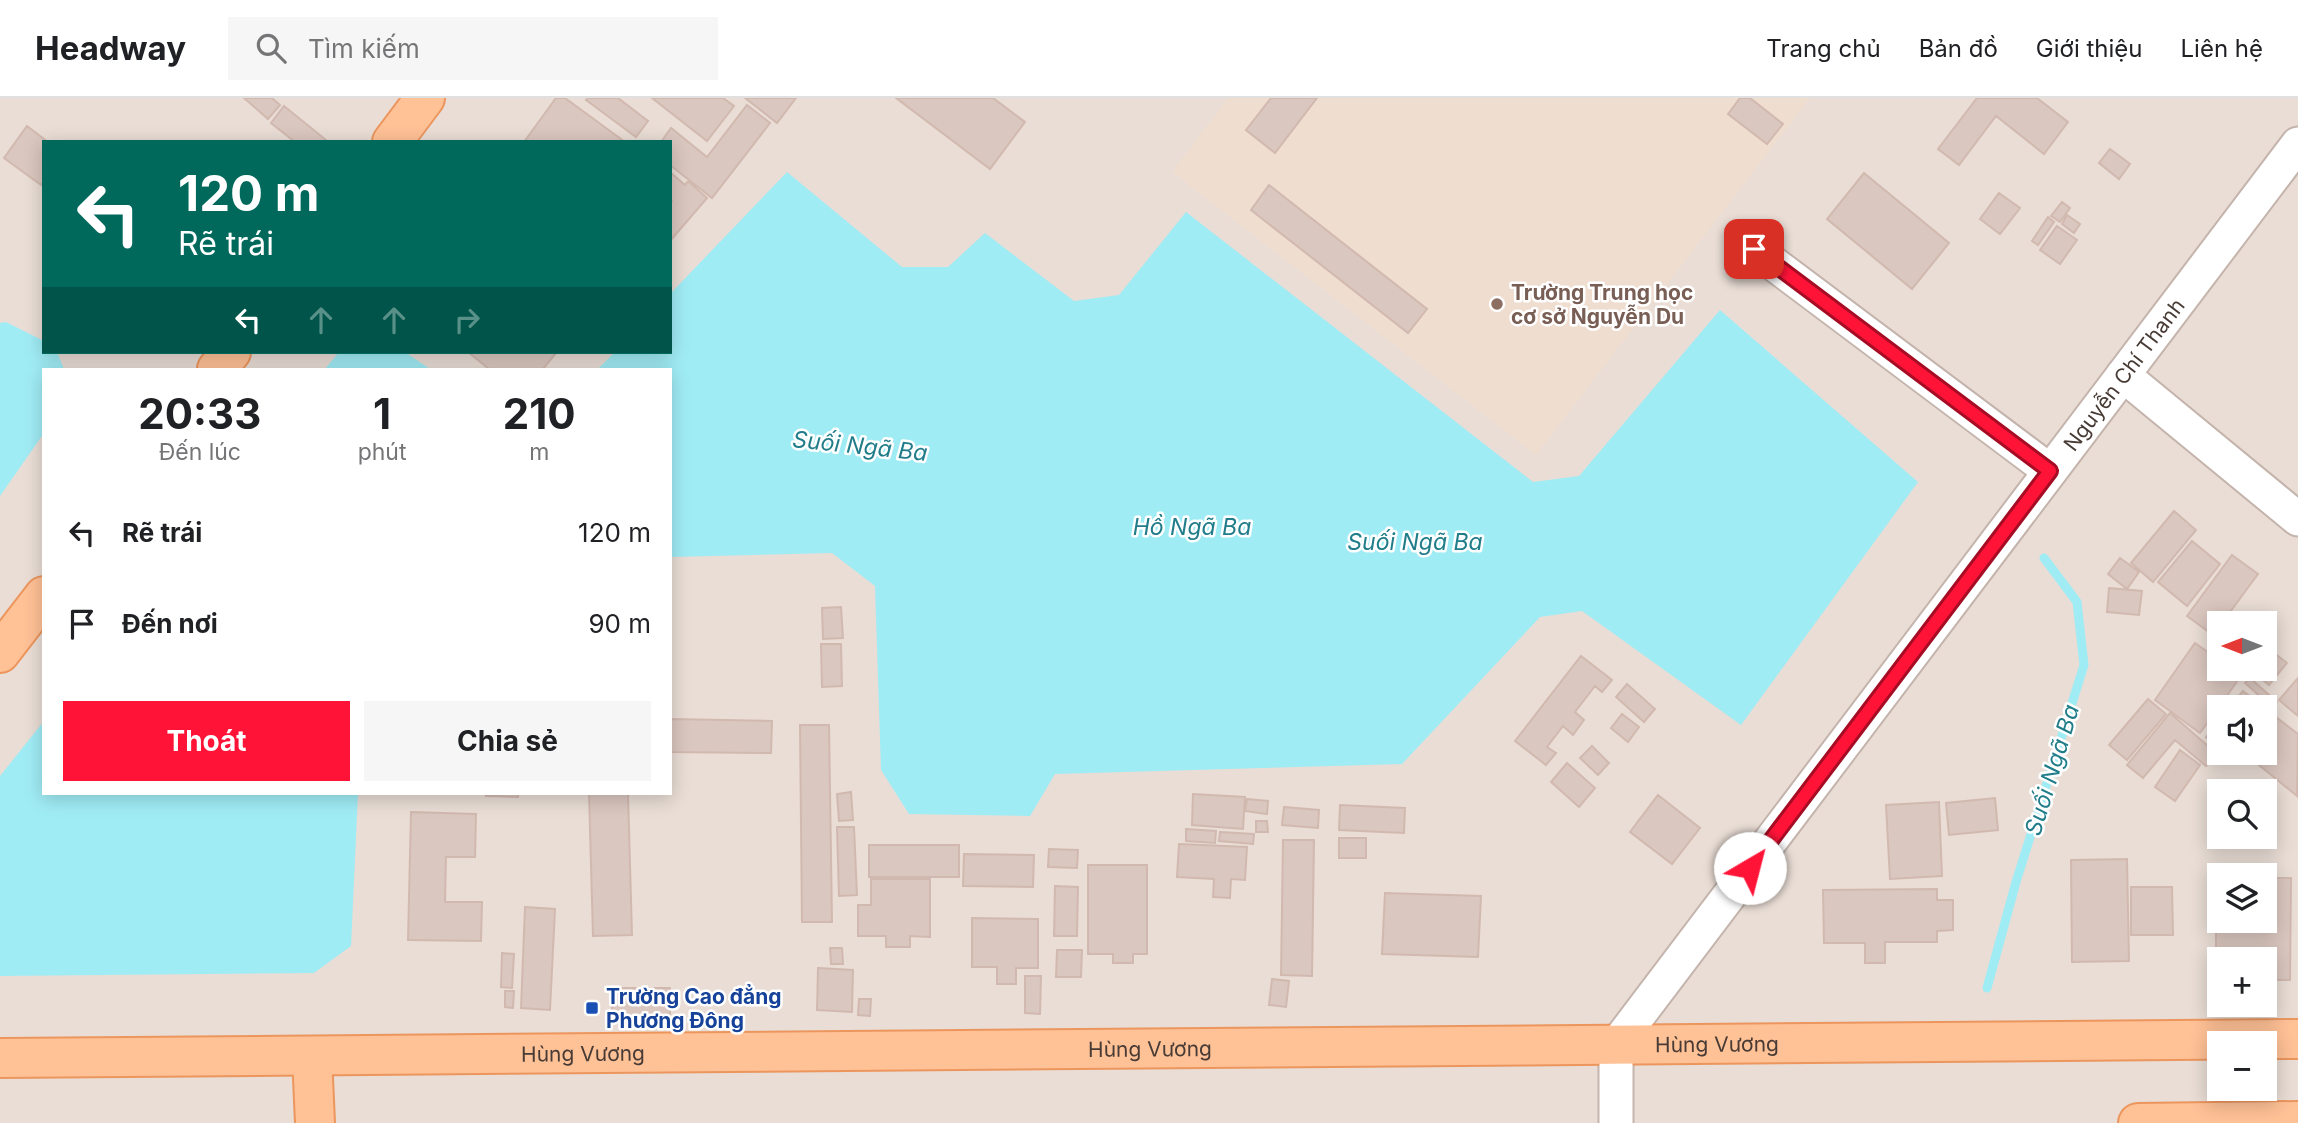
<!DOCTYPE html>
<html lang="vi">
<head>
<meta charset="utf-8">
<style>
  :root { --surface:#fff; --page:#f6f6f6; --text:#202124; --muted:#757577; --line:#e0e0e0; --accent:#ff1438 }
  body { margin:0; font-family:Inter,sans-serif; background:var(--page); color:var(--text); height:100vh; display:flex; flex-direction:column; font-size:26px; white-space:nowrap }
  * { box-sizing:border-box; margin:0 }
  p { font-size:23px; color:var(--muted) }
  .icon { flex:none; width:38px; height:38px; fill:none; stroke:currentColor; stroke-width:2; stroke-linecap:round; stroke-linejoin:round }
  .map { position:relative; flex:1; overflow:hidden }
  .panel { position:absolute; left:42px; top:270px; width:630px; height:427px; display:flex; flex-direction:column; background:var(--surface); border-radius:0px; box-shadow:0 4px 18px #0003 }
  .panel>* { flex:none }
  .top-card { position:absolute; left:42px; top:42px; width:630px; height:214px; border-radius:0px; box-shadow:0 4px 18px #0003; background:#00695c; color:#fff; overflow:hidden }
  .needle { width:46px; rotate:270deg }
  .buttons { position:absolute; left:2207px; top:513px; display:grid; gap:14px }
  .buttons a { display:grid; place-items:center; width:70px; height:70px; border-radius:0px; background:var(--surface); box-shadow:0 4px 18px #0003; font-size:35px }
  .pin { position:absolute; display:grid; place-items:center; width:60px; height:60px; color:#fff; margin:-30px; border-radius:14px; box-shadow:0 4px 10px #0006 }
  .me { position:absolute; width:77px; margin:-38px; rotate:37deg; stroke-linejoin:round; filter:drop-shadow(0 0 5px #0008) }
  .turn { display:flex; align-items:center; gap:24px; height:147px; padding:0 21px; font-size:32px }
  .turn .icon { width:91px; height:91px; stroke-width:2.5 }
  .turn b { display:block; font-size:49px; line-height:60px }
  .lanes { display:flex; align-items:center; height:66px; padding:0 21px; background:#0003; justify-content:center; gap:35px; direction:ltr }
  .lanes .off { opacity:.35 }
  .eta { display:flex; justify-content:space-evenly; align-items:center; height:119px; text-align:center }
  .eta b { font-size:42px; font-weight:700; line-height:49px }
  .cta { display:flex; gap:14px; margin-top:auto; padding:14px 21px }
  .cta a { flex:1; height:80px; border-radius:0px; background:var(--accent); color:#fff; font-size:28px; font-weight:700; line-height:80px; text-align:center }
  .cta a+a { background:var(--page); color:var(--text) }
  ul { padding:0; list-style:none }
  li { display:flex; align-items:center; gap:21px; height:91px; padding:0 21px }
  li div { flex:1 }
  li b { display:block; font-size:26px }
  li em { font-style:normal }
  header { display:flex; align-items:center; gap:42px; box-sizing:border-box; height:98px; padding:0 35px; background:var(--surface); border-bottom:2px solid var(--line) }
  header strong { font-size:33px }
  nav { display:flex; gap:38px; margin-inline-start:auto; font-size:24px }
  .search { width:490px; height:63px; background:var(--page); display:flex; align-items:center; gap:18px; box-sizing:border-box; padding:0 24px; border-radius:0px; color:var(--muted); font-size:26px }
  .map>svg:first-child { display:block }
  .residential { fill:#e9ddd5; fill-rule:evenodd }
  .education { fill:#efddd0 }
  .water { fill:#a0ecf5 }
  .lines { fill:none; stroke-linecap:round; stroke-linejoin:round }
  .stream { stroke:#a0ecf5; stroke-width:9 }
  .building { fill:#dac7bf; stroke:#d2b9af; stroke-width:2 }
  .minor-casing { stroke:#c4b4ac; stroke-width:37 }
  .major-casing { stroke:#ec965e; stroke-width:42 }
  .minor { stroke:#fff; stroke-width:33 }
  .major { stroke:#ffc196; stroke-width:38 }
  .route-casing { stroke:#a60d24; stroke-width:18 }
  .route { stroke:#ff1438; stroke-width:12 }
  .education-dot { fill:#8d6e63; stroke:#fff; stroke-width:2.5 }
  .transit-dot { fill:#1a4fb4; stroke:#fff; stroke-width:2.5 }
  .labels { text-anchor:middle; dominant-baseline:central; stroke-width:5; stroke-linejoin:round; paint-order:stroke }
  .education-label { font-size:21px; font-weight:bold; fill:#785e54; stroke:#fff; text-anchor:start }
  .street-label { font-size:21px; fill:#483b35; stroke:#fff }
  .transit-label { font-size:21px; font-weight:bold; fill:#164399; stroke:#fff; text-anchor:start }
  .water-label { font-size:23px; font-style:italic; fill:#207d89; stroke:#fff }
</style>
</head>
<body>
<header>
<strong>Headway</strong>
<div class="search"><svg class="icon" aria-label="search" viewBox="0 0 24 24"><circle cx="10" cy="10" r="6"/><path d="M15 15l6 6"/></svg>Tìm kiếm</div>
<nav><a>Trang chủ</a><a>Bản đồ</a><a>Giới thiệu</a><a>Liên hệ</a></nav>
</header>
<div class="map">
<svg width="2298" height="1025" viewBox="0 0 2298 1025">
  <rect width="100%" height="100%" fill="#f5ede7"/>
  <!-- residential -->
  <path class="residential" d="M 0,0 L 2298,0 L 2298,1025 L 0,1025 ZM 44,44 L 670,44 L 670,254 L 44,254 ZM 44,271 L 670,271 L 670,695 L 44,695 ZM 2219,525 L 2264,525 L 2264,570 L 2219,570 ZM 2219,609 L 2264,609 L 2264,654 L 2219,654 ZM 2219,693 L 2264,693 L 2264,738 L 2219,738 ZM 2219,777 L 2264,777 L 2264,822 L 2219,822 ZM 2219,861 L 2264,861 L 2264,906 L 2219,906 ZM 2219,945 L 2264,945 L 2264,990 L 2219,990 Z"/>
  <!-- education -->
  <path class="education" d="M 1228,0 L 1810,0 L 1536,357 L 1172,74 Z"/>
  <!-- water -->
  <path class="water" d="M 787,74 L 902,169 L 948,169 L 985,135 L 1074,203 L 1119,197 L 1186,114 L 1533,384 L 1579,378 L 1720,212 L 1918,384 L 1741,627 L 1582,513 L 1540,519 L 1402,666 L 1055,676 L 1030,718 L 909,716 L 881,672 L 875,488 L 832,455 L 670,459 L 670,271 L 598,271 L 615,254 L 670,254 L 670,196 Z
    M 6,224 L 44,243 L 44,254 L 57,254 L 64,271 L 44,271 L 44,335 L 0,398 L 0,225 Z
    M 339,254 L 405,254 L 430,271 L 325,271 Z
    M 44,623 L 44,695 L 358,695 L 351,848 L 314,875 L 0,878 L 0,678 Z"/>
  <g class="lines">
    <!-- stream -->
    <path class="stream" d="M 1987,890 L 2016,784 L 2084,567 L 2077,504 L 2044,460"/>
  </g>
  <!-- building -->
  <path class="building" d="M 244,0 L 272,0 L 280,7 L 268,21 Z
    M 556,0 L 565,0 L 625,44 L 524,44 Z
    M 588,0 L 618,0 L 648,23 L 636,39 L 586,2 Z
    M 652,0 L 723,0 L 734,8 L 707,43 Z
    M 745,0 L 796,0 L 777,25 Z
    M 896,0 L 993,0 L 1025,24 L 990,71 Z
    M 1271,0 L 1317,0 L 1275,55 L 1246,32 Z
    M 1740,0 L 1750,0 L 1783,26 L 1767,46 L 1728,16 Z
    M 1977,0 L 2037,0 L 2068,24 L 2044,56 L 1996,18 L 1959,67 L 1938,51 Z
    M 747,7 L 770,25 L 712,100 L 670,67 L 670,44 L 661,44 L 671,30 L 707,59 Z
    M 284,8 L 326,42 L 325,44 L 295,44 L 271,25 Z
    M 27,28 L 48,44 L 44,44 L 44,84 L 41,87 L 4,60 Z
    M 2110,51 L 2130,66 L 2119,81 L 2099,65 Z
    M 670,74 L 685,87 L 688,83 L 707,100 L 670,143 L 670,105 L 672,103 L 670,101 Z
    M 1864,75 L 1949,145 L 1912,191 L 1827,121 Z
    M 1269,87 L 1427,211 L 1408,235 L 1251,112 Z
    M 1999,95 L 2020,110 L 2000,136 L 1980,121 Z
    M 2062,104 L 2070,110 L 2060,124 L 2051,118 Z
    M 2067,117 L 2080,126 L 2074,135 L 2062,126 Z
    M 2048,119 L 2054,124 L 2038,147 L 2032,143 Z
    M 2057,128 L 2077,142 L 2060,166 L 2040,152 Z
    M 468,254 L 555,254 L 556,255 L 543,271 L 489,271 Z
    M 2174,413 L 2196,432 L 2153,484 L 2131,465 Z
    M 2192,443 L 2220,466 L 2187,508 L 2158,484 Z
    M 2232,457 L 2258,476 L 2222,525 L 2219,525 L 2219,529 L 2213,537 L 2187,518 Z
    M 2120,460 L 2139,474 L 2127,491 L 2108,476 Z
    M 2109,490 L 2142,493 L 2139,517 L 2107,514 Z
    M 841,509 L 843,540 L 823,541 L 822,510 Z
    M 2195,545 L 2219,562 L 2219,570 L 2231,570 L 2241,578 L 2200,635 L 2155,602 Z
    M 821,546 L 841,546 L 842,588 L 822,589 Z
    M 2264,547 L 2287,565 L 2269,587 L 2248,570 L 2264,570 Z
    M 1581,558 L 1612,582 L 1602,594 L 1595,588 L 1575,614 L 1584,622 L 1573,637 L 1563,628 L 1547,649 L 1556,655 L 1546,667 L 1515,643 Z
    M 2250,580 L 2277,604 L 2273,610 L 2245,585 Z
    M 2298,580 L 2298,618 L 2279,602 Z
    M 1627,586 L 1655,611 L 1644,624 L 1616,599 Z
    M 2243,593 L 2264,609 L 2230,609 Z
    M 2148,601 L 2166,616 L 2127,662 L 2109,647 Z
    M 2264,610 L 2298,636 L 2297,698 L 2249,659 L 2253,654 L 2264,654 Z
    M 2170,615 L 2216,655 L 2206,668 L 2175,642 L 2143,680 L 2127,667 Z
    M 1622,616 L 1639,629 L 1628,644 L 1611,630 Z
    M 670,621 L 772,623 L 771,655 L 670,654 Z
    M 2219,623 L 2219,650 L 2206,639 Z
    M 800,627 L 829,627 L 832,824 L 802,824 Z
    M 1592,648 L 1609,665 L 1598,677 L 1580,660 Z
    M 2180,652 L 2200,667 L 2175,703 L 2155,689 Z
    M 1567,665 L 1595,690 L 1579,709 L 1551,684 Z
    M 851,694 L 853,722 L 839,723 L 837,696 Z
    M 486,695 L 518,695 L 518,699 L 486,698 Z
    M 589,695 L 628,695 L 632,837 L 593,838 Z
    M 1193,696 L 1245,699 L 1243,731 L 1192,727 Z
    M 1658,697 L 1700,730 L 1672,766 L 1630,734 Z
    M 1995,700 L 1998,732 L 1949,737 L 1946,705 Z
    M 1247,701 L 1268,703 L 1267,716 L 1245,713 Z
    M 1939,704 L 1942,778 L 1890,781 L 1886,707 Z
    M 1340,707 L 1405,710 L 1404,735 L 1339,732 Z
    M 1284,709 L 1319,712 L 1318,730 L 1282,727 Z
    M 411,714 L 476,716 L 475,759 L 446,759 L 445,804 L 482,804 L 481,843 L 408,842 Z
    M 1256,723 L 1267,723 L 1268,734 L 1256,734 Z
    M 837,729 L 854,729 L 857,797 L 839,798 Z
    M 1186,731 L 1216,733 L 1215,745 L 1186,743 Z
    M 1220,734 L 1254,736 L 1253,746 L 1219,743 Z
    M 1339,740 L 1366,740 L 1366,760 L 1339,760 Z
    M 1283,742 L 1314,742 L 1312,878 L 1281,877 Z
    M 1179,746 L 1247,749 L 1245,782 L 1231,781 L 1230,800 L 1213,799 L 1214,781 L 1177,779 Z
    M 869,747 L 959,747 L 959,779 L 869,779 Z
    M 1049,751 L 1078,752 L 1077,770 L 1048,769 Z
    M 964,756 L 1034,757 L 1033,789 L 963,788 Z
    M 2127,761 L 2129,863 L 2072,864 L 2071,762 Z
    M 1088,767 L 1147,767 L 1147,856 L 1133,856 L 1133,865 L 1113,865 L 1113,856 L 1088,856 Z
    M 2216,770 L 2257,770 L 2257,777 L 2219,777 L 2219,822 L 2264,822 L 2264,780 L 2291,780 L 2290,882 L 2264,882 L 2264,861 L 2219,861 L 2219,881 L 2216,881 Z
    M 871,781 L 930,781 L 930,839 L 910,838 L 910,849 L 886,849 L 886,838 L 858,838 L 858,807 L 871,807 Z
    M 1055,788 L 1078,789 L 1077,838 L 1054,838 Z
    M 2131,789 L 2172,789 L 2173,837 L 2131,837 Z
    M 1937,791 L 1937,802 L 1953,802 L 1953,832 L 1937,833 L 1937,844 L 1885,844 L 1885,865 L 1865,865 L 1865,845 L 1824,845 L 1823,792 Z
    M 1385,795 L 1481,798 L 1478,859 L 1382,856 Z
    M 525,809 L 555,811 L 550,912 L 521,910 Z
    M 972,820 L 1038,821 L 1038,870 L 1016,870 L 1016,886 L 997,886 L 997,869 L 972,869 Z
    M 830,850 L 842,850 L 843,866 L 831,866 Z
    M 1057,852 L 1082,852 L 1081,879 L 1056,879 Z
    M 502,855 L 514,856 L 512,890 L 501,889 Z
    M 818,870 L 853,872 L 852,914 L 817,912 Z
    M 1025,878 L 1041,878 L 1040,916 L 1025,915 Z
    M 1272,881 L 1289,883 L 1286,909 L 1269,907 Z
    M 612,890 L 670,890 L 670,922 L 612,921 Z
    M 505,893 L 514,893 L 513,910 L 505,909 Z
    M 859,901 L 871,901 L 870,918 L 858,917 Z"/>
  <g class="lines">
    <!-- minor casing -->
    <g class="minor-casing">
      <g id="minor">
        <path d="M 1754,151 L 2050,373"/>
        <path d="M 2123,277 L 2298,421"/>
        <path id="s1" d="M 1616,1025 L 1616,947 L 2298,46"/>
      </g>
    </g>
    <!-- major casing -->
    <g class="major-casing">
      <g id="major">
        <path d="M 392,44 L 425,0"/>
        <path d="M 217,271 L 231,254"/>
        <path d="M 0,555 L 44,498"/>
        <path d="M 312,958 L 315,1025"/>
        <path id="s2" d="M 0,960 L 2298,941"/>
        <path d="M 2138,1025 L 2298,1023"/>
      </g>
    </g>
    <!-- minor -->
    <use href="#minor" class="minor"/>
    <!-- major -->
    <use href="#major" class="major"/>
  </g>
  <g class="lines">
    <!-- route casing -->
    <g class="route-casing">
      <path id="route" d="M 1750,770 L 2050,373 L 1754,151"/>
    </g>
    <!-- route -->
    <use href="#route" class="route"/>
  </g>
  <!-- markers -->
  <circle class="education-dot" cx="1497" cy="206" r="7"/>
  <rect class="transit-dot" x="585" y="903" width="14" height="14" rx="3.5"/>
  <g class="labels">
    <!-- education labels -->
    <g class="education-label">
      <text x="1511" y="194">Trường Trung học<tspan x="1511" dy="24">cơ sở Nguyễn Du</tspan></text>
    </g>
    <!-- street labels -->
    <g class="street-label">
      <text stroke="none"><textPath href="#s1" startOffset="919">Nguyễn Chí Thanh</textPath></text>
      <text stroke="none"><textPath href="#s2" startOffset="1717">Hùng Vương</textPath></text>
      <text stroke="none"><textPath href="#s2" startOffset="1150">Hùng Vương</textPath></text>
      <text stroke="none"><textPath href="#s2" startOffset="583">Hùng Vương</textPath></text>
    </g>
    <!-- transit labels -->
    <g class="transit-label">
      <text x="606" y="898">Trường Cao đẳng<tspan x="606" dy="24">Phương Đông</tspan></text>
    </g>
    <!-- water labels -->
    <g class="water-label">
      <text transform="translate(860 348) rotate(6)">Suối Ngã Ba</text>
      <text x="1192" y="429">Hồ Ngã Ba</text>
      <text x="1415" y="444">Suối Ngã Ba</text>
      <text transform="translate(2052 672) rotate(-73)">Suối Ngã Ba</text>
    </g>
  </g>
</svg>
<div class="buttons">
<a><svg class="needle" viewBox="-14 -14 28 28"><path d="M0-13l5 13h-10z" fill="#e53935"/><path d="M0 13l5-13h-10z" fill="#757577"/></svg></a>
<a><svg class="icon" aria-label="sound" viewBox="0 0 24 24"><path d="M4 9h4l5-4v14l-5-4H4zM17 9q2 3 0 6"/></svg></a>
<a><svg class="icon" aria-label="search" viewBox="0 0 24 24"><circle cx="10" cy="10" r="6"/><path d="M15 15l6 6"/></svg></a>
<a><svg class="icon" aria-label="layers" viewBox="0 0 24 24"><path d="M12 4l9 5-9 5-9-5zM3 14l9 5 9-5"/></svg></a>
<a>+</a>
<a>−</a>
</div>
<div class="pin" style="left:1754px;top:151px;background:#d93025"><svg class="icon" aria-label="arrive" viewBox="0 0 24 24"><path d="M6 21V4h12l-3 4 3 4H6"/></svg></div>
<svg class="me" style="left:1750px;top:770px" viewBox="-20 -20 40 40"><circle r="19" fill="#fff"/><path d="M0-13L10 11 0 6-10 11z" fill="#ff1438"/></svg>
<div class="top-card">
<div class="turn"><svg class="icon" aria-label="left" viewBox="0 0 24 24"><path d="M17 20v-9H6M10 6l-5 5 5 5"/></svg><div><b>120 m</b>Rẽ trái</div></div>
<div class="lanes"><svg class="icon" aria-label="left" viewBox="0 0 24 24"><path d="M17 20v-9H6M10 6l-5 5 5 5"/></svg><svg class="icon off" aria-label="ahead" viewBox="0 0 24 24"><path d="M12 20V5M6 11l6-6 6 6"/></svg><svg class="icon off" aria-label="ahead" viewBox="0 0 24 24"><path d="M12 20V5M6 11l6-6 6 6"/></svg><svg class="icon off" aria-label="right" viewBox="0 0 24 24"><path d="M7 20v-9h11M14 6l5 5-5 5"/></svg></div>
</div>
<section class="panel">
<div class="eta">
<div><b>20:33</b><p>Đến lúc</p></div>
<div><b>1</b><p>phút</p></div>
<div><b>210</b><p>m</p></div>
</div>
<ul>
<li><svg class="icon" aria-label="left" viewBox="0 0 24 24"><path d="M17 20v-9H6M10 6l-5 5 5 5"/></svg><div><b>Rẽ trái</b></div><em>120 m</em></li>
<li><svg class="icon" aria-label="arrive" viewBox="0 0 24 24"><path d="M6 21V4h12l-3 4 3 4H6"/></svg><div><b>Đến nơi</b></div><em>90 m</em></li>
</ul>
<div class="cta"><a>Thoát</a><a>Chia sẻ</a></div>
</section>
</div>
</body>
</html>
